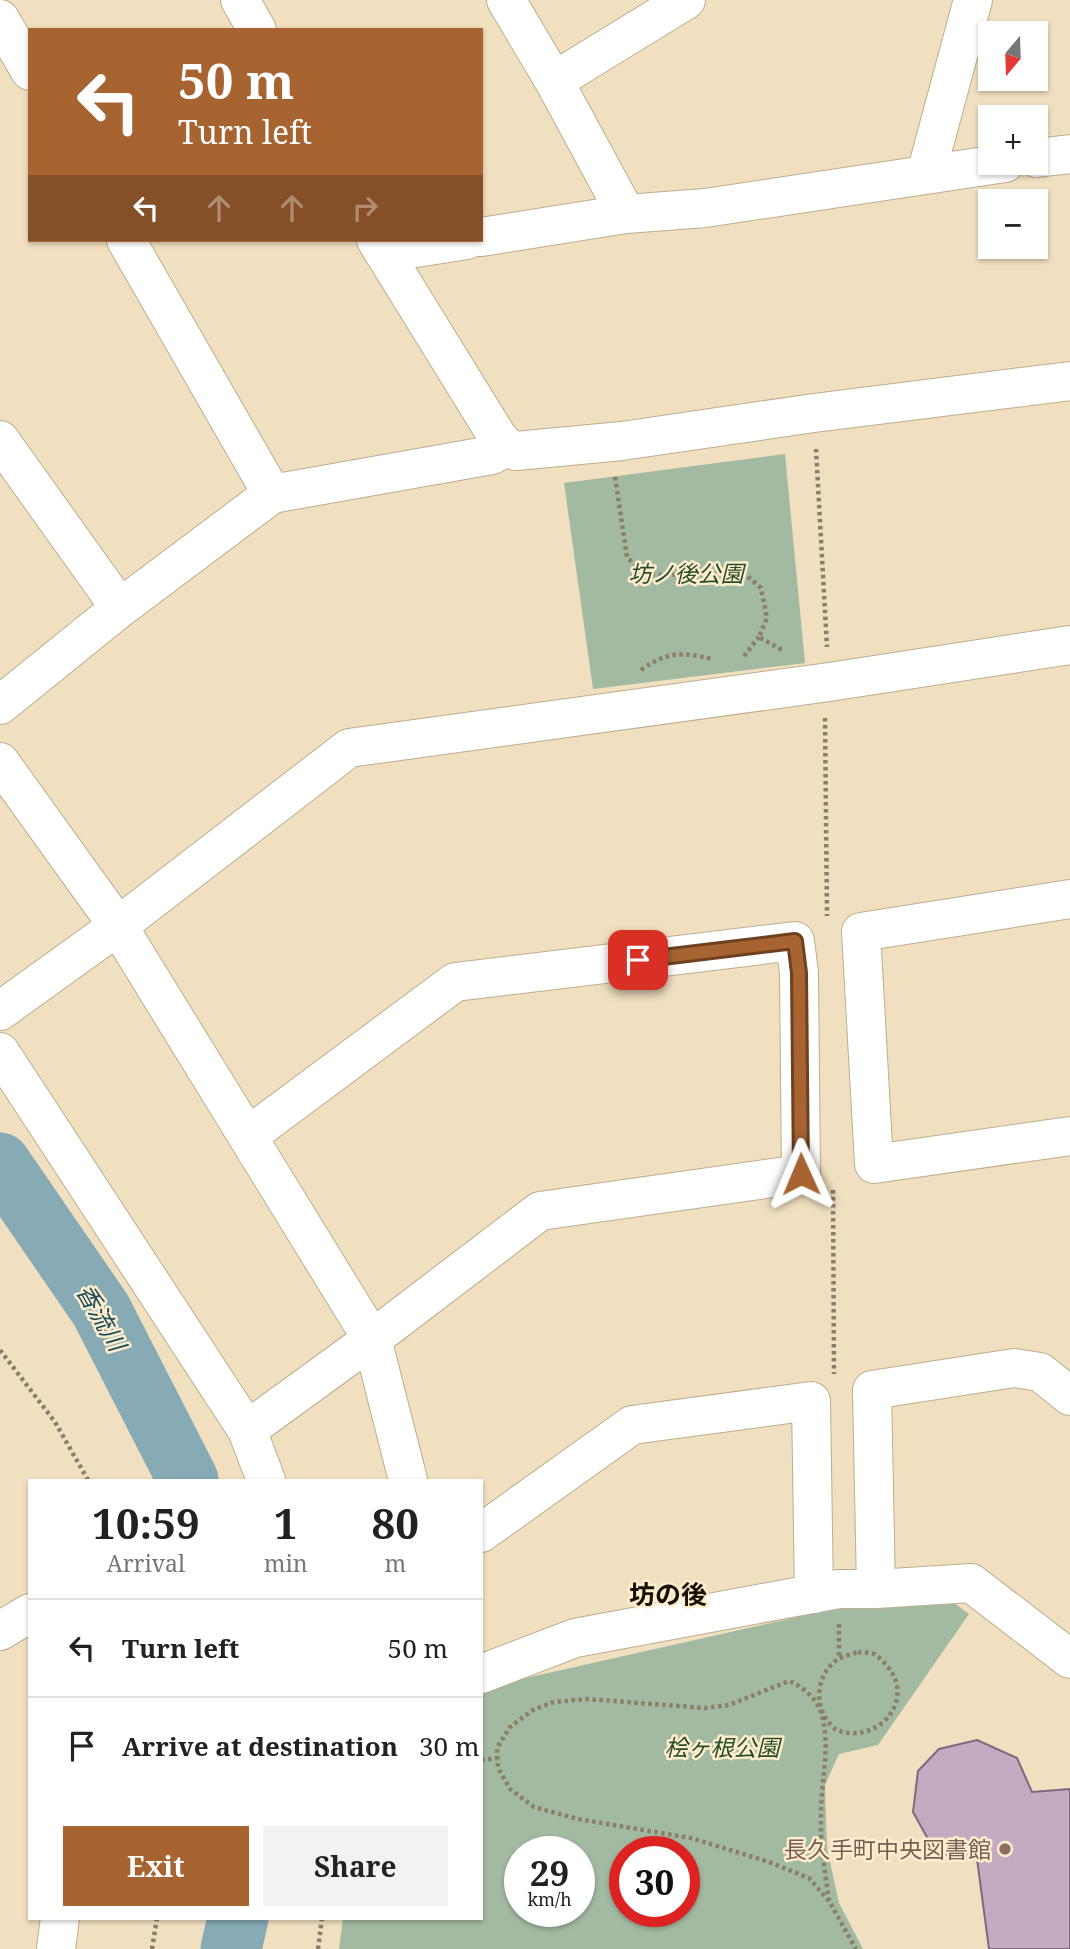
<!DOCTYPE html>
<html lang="en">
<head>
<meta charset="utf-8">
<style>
  :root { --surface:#fff; --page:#f2f2f2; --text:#222; --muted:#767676; --line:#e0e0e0; --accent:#a76431 }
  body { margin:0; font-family:"Noto Serif","Noto Sans JP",serif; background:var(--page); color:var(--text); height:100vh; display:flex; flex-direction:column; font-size:26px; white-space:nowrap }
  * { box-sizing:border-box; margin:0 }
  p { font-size:23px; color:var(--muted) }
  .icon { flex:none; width:38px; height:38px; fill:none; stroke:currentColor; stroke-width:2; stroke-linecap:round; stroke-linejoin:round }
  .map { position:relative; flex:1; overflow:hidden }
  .panel { position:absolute; left:28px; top:1479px; width:455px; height:441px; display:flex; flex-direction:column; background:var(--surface); border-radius:0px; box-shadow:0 2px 5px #0004 }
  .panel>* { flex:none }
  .guide { position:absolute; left:28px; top:28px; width:455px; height:214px; border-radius:0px; box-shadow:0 2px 5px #0004; background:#a76431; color:#fff; overflow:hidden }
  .needle { width:46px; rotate:199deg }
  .buttons { position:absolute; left:978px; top:21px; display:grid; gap:14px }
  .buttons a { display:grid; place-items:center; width:70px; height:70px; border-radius:0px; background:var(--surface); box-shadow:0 2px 5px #0004; font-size:35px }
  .speed { position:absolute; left:504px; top:1836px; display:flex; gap:14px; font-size:35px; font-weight:700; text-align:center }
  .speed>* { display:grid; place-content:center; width:91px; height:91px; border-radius:50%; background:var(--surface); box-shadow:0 2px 5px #0004; line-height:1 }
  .speed small { font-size:18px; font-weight:400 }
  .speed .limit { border:10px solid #d22; background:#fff; color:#111 }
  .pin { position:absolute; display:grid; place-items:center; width:60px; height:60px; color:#fff; margin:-30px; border-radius:14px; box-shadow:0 4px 10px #0006 }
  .me { position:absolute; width:77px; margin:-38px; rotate:359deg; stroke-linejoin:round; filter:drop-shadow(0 0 5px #0008) }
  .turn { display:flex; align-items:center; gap:24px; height:147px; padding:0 35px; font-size:32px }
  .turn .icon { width:91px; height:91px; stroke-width:2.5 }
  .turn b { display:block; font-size:49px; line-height:60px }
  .lanes { display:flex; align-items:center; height:66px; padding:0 35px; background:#0003; justify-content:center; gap:35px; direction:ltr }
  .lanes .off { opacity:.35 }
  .eta { display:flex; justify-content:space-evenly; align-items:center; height:119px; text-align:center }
  .eta b { font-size:42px; font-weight:700; line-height:49px }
  .button { display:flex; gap:14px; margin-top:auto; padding:14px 35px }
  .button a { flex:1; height:80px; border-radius:0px; background:var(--accent); color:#fff; font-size:28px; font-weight:700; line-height:80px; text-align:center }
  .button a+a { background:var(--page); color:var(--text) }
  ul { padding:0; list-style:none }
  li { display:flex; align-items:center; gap:21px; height:98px; padding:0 35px; border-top:2px solid var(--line) }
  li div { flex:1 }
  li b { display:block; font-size:26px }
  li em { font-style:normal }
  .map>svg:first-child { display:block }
  .green { fill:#a2baa2; fill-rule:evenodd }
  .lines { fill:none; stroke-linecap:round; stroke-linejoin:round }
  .river { stroke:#86abb5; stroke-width:61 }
  .building { fill:#c5abc2; stroke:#82687f; stroke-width:2 }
  .minor-casing { stroke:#bdad8e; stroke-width:40 }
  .tertiary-casing { stroke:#bdad8e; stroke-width:40 }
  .path { stroke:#8b7f69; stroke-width:4.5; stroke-dasharray:3.5 3.5; stroke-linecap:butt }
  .minor { stroke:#fff; stroke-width:38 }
  .tertiary { stroke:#fff; stroke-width:38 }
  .route-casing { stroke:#6d4120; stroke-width:18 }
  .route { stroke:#a76431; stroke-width:12 }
  .education-dot { fill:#8d6e63; stroke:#ffedcd; stroke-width:2.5 }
  .labels { text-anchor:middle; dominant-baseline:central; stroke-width:5; stroke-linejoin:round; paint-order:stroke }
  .park-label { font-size:23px; font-style:italic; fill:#274d2a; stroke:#ffedcd }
  .education-label { font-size:23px; fill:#785e54; stroke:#ffedcd; text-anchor:end }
  .water-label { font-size:24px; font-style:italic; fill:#194d5a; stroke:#ffedcd }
  .quarter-label { font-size:26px; font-weight:bold; fill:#181207; stroke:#ffedcd }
</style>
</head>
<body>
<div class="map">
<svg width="1070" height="1949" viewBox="0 0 1070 1949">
  <rect width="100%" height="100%" fill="#f1e0c0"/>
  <!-- green -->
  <path class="green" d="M 785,454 L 805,663 L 593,689 L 564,483 Z
    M 932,1587 L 969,1614 L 878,1745 L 839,1754 L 825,1785 L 827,1848 L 839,1903 L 863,1949 L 339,1949 L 343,1918 L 481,1918 L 481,1688 ZM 520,1852 L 579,1852 L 579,1911 L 520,1911 ZM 625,1852 L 684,1852 L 684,1911 L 625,1911 Z"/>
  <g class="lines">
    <!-- river -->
    <path class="river" d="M 0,1163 L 101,1310 L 188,1480
      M 231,1949 L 238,1918"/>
  </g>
  <!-- building -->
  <path class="building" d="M 977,1740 L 1017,1758 L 1032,1792 L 1070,1789 L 1070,1949 L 989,1949 L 977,1859 L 952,1859 L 928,1839 L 913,1812 L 918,1771 L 939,1749 Z"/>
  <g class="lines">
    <!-- minor casing -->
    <g class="minor-casing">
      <path id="minor" d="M 506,0 L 554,81 L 626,214
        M 0,19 L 30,71
        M 554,81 L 686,0
        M 1036,158 L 1070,154
        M 926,174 L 973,0
        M 481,237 L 626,214 L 705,208 L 1005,163
        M 126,240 L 272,494
        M 384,253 L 467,240
        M 0,440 L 120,608
        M 0,705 L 120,608 L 272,494 L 492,455 L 506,447
        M 0,762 L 118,926 L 372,1339 L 408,1480
        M 1070,899 L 861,932 L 874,1164 L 1070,1136
        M 0,1011 L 118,926 L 349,748 L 829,682 L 1070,645
        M 0,1052 L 247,1430 L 266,1480
        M 247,1430 L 372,1339 L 540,1211 L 801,1174 L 799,973 L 795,941 L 455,982 L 248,1136
        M 481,1533 L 632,1425 L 811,1401 L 814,1594
        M 876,1589 L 872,1390 L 1014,1368 L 1040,1372 L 1070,1396
        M 0,1631 L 30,1613
        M 481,1674 L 575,1638 L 839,1589 L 876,1589 L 971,1583 L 1070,1659
        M 56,1949 L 60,1918"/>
    </g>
    <!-- tertiary casing -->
    <g class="tertiary-casing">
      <path id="tertiary" d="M 240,0 L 257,30
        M 376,240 L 497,436 L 506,447 L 516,451 L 622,441 L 814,413 L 1070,381"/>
    </g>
    <!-- path -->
    <path class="path" d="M 816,449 L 827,647
      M 615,477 L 627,557 L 641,572 L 660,575 L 744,573 L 761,588 L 767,618 L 759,637 L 782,650
      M 744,656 L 759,637
      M 641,670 C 668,651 681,652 712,659
      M 825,718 L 827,916
      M 833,1190 L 834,1374
      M 0,1350 L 55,1422 L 88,1480
      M 839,1624 L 839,1659
      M 858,1652 C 863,1653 869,1652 874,1654 C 878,1656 883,1661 886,1665 C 914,1694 887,1736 849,1733 C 842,1732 836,1731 831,1725 C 813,1706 816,1674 838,1659 C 844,1656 852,1654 858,1652 Z
      M 481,1760 L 498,1758
      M 829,1901 C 825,1872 820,1843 821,1814 C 821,1780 832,1742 820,1710 C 815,1697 802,1686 789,1681 L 729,1705 L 705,1708 L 586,1699 L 554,1702 L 533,1710 L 510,1727 L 497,1748 L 498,1768 L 510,1789 L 534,1807 L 578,1819 L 691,1838 L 769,1862 L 809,1878 L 829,1901 L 856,1949
      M 152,1949 L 157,1918
      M 318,1949 L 322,1918"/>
    <!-- minor -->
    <use href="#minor" class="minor"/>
    <!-- tertiary -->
    <use href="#tertiary" class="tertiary"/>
  </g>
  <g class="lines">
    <!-- route casing -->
    <g class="route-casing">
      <path id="route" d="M 638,960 L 795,941 L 799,973 L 801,1174"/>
    </g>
    <!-- route -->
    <use href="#route" class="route"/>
  </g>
  <!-- markers -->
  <circle class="education-dot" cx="1005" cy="1849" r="7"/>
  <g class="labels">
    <!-- park labels -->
    <g class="park-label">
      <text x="686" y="573">坊ノ後公園</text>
      <text x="722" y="1747">桧ヶ根公園</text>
    </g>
    <!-- education labels -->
    <g class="education-label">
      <text x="991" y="1849">長久手町中央図書館</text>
    </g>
    <!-- water labels -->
    <g class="water-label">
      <text transform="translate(102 1317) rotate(60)">香流川</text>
    </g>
    <!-- quarter labels -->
    <g class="quarter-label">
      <text x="668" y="1594">坊の後</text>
    </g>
  </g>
</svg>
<div class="buttons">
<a><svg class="needle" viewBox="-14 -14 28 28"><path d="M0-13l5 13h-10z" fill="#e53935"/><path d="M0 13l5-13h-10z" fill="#767676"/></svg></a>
<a>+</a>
<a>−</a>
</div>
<div class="speed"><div>29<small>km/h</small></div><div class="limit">30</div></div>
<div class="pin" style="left:638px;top:960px;background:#d93025"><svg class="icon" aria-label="arrive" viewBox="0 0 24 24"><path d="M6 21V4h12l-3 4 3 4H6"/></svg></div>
<svg class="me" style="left:801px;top:1174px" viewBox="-20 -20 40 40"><path d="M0-17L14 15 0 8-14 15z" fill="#a76431" stroke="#fff" stroke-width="4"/></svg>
<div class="guide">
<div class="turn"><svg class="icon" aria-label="left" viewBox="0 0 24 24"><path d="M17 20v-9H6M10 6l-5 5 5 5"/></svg><div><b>50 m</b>Turn left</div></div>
<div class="lanes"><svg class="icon" aria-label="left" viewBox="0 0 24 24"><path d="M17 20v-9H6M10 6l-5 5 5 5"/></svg><svg class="icon off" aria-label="ahead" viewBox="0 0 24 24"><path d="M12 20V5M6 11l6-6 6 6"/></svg><svg class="icon off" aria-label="ahead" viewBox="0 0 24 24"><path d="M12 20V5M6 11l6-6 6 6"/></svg><svg class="icon off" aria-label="right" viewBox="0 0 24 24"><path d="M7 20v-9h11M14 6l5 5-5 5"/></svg></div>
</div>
<section class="panel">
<div class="eta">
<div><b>10:59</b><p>Arrival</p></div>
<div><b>1</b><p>min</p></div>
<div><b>80</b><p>m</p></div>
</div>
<ul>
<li><svg class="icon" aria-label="left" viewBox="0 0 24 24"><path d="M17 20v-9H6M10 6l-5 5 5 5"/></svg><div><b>Turn left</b></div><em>50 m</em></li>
<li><svg class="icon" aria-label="arrive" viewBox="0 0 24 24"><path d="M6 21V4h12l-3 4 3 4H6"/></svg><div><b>Arrive at destination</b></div><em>30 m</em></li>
</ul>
<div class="button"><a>Exit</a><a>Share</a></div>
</section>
</div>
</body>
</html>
